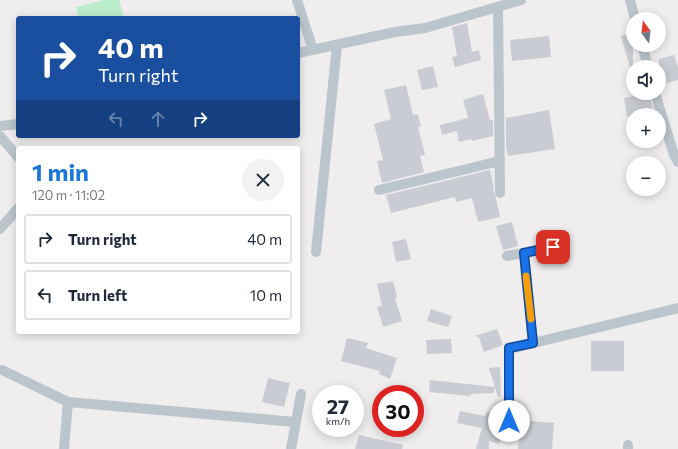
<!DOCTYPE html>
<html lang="en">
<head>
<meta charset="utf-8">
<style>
  :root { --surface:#fff; --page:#f2f2f3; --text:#1f2937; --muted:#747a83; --line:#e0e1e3; --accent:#1c77da }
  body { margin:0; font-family:Commissioner,sans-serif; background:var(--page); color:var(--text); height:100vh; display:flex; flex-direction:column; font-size:15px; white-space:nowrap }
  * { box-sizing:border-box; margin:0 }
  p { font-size:13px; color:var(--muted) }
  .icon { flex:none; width:22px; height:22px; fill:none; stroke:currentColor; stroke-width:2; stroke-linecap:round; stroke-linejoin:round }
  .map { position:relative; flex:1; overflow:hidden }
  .panel { position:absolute; left:16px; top:146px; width:284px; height:188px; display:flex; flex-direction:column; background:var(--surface); border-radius:4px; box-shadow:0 2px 10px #0003 }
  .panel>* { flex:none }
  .top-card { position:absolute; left:16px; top:16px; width:284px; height:122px; border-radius:4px; box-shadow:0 2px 10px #0003; background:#1a4fa0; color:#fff; overflow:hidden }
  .needle { width:26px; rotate:345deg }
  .tools { position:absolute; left:626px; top:12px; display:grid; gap:8px }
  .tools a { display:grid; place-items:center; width:40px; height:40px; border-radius:50%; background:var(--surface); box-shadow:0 2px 10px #0003; font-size:20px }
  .speed { position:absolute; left:312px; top:385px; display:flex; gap:8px; font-size:20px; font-weight:700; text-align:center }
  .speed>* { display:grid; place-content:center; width:52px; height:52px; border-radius:50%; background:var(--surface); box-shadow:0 2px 10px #0003; line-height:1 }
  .speed small { font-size:10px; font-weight:400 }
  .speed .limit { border:6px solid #d22; background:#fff; color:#111 }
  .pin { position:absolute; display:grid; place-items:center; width:34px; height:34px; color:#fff; margin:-17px; border-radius:8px; box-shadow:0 2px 6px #0006 }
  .me { position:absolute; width:44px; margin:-22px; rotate:0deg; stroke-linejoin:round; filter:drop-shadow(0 0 3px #0008) }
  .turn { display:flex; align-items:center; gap:14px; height:84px; padding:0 16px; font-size:18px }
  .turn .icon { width:52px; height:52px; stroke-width:2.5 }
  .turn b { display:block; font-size:28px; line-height:34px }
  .lanes { display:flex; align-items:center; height:38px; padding:0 16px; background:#0003; justify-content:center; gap:20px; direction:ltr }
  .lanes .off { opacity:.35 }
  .round { display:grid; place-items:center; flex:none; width:42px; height:42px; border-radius:21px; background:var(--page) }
  .head { display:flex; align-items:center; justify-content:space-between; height:68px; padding:0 16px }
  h1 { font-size:24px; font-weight:700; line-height:30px; color:var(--accent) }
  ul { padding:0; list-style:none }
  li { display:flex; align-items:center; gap:12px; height:50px; margin:0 8px 6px; padding:0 8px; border:2px solid var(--line); border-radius:4px }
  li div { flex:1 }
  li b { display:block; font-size:15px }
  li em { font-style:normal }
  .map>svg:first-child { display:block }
  .green { fill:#bbedcc }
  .building { fill:#c9ccd2 }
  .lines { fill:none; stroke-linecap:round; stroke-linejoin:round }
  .minor { stroke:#bbc5cc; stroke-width:10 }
  .route-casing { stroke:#114b97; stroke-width:10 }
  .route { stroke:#1a73e8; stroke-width:7 }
  .slow { stroke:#f59e0b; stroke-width:7 }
</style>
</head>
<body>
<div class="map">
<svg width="678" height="449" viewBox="0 0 678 449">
  <rect width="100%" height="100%" fill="#efeded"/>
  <!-- green -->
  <path class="green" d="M 104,0 L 119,0 L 124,18 L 79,18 L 76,7 Z"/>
  <!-- building -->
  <path class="building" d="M 467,23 L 472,52 L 479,50 L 481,60 L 455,67 L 452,57 L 457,56 L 452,27 Z
    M 633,33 L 633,66 L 630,67 L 621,36 Z
    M 549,36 L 551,57 L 512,61 L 510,40 Z
    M 674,55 L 678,68 L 678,80 L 659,85 L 659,59 Z
    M 433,66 L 438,87 L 422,90 L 417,70 Z
    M 406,85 L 413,115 L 418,114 L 421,126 L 418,127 L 425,155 L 420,156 L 424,172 L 382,183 L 377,161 L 383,160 L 374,124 L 391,119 L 384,90 Z
    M 649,93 L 654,112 L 640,115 L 633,115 L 633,116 L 627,117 L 624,98 Z
    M 483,94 L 490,120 L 493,120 L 493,136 L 472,141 L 471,139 L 459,142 L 457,131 L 442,135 L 440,125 L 468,118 L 463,100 Z
    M 549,110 L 555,149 L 508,156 L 506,147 L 506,118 Z
    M 490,170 L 493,184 L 494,193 L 496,198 L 500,217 L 478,222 L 472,198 L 456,202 L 455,197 L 391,213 L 386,195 Z
    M 512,222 L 518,246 L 503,250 L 496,226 Z
    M 406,239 L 411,259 L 396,262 L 392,242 Z
    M 393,281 L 397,297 L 395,298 L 402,321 L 383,327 L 377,307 L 382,306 L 377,284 Z
    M 431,309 L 452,316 L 448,327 L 427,321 Z
    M 497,329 L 503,345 L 484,352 L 479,338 L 482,338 L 475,336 Z
    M 347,338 L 368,343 L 366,348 L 397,358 L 390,379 L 379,374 L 380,371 L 341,361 Z
    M 451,339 L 452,353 L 427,354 L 426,340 Z
    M 591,341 L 624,341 L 624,371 L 591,371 Z
    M 500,367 L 501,396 L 498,397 L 489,368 Z
    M 268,378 L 290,383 L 284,407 L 262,402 Z
    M 430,380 L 495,387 L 494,393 L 471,394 L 470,396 L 429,392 Z
    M 460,411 L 485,416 L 487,412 L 492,413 L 491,417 L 502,420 L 504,425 L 499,444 L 489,441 L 489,449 L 476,449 L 482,428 L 457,423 Z
    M 521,420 L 554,423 L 552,449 L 518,449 Z
    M 359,435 L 403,445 L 402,449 L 355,449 Z"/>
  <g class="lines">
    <!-- minor -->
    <path class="minor" d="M 297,0 L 313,50
      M 630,0 L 635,19
      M 498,7 L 500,193
      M 642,45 L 648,67
      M 298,53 L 395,32 L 425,28 L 521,0
      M 655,93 L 674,155 L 678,162
      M 0,126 L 18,124
      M 0,136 L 18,157
      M 379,190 L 500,161
      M 0,229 L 18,208
      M 316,252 L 337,45
      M 524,253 L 533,343
      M 507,256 L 553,247
      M 2,370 L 68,402 L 295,422
      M 509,421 L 509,349 L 678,308
      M 628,445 L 628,449
      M 64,449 L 68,402
      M 291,449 L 301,394"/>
  </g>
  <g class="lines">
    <!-- route casing -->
    <g class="route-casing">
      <path id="route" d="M 509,421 L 509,348 L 533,343 L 524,253 L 553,247"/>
    </g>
    <!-- route -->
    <use href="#route" class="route"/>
    <!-- slow -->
    <path class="slow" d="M 526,276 L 531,319"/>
  </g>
</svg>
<div class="tools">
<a><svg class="needle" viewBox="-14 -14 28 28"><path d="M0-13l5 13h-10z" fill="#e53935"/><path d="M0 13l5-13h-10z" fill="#747a83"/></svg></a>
<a><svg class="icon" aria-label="sound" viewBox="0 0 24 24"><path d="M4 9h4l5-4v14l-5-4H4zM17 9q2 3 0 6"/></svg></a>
<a>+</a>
<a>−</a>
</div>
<div class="speed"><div>27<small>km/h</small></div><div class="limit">30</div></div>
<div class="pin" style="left:553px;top:247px;background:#d93025"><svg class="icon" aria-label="arrive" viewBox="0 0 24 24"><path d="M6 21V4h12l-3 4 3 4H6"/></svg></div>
<svg class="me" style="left:509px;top:421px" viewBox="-20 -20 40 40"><circle r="19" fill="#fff"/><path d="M0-13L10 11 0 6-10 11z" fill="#1a73e8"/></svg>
<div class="top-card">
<div class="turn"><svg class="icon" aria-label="right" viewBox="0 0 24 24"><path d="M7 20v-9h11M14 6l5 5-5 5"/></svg><div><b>40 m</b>Turn right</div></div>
<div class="lanes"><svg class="icon off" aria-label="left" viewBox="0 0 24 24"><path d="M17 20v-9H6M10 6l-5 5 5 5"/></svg><svg class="icon off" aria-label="ahead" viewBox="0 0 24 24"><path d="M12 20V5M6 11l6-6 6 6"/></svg><svg class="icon" aria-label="right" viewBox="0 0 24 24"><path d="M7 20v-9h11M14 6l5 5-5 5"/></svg></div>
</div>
<section class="panel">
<div class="head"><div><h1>1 min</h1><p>120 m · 11:02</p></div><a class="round"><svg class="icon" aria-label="close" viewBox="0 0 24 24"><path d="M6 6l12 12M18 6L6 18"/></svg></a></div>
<ul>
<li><svg class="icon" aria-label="right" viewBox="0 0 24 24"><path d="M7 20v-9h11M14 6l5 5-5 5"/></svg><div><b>Turn right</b></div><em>40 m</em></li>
<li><svg class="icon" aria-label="left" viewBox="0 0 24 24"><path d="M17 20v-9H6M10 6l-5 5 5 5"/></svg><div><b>Turn left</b></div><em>10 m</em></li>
</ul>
</section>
</div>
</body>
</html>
